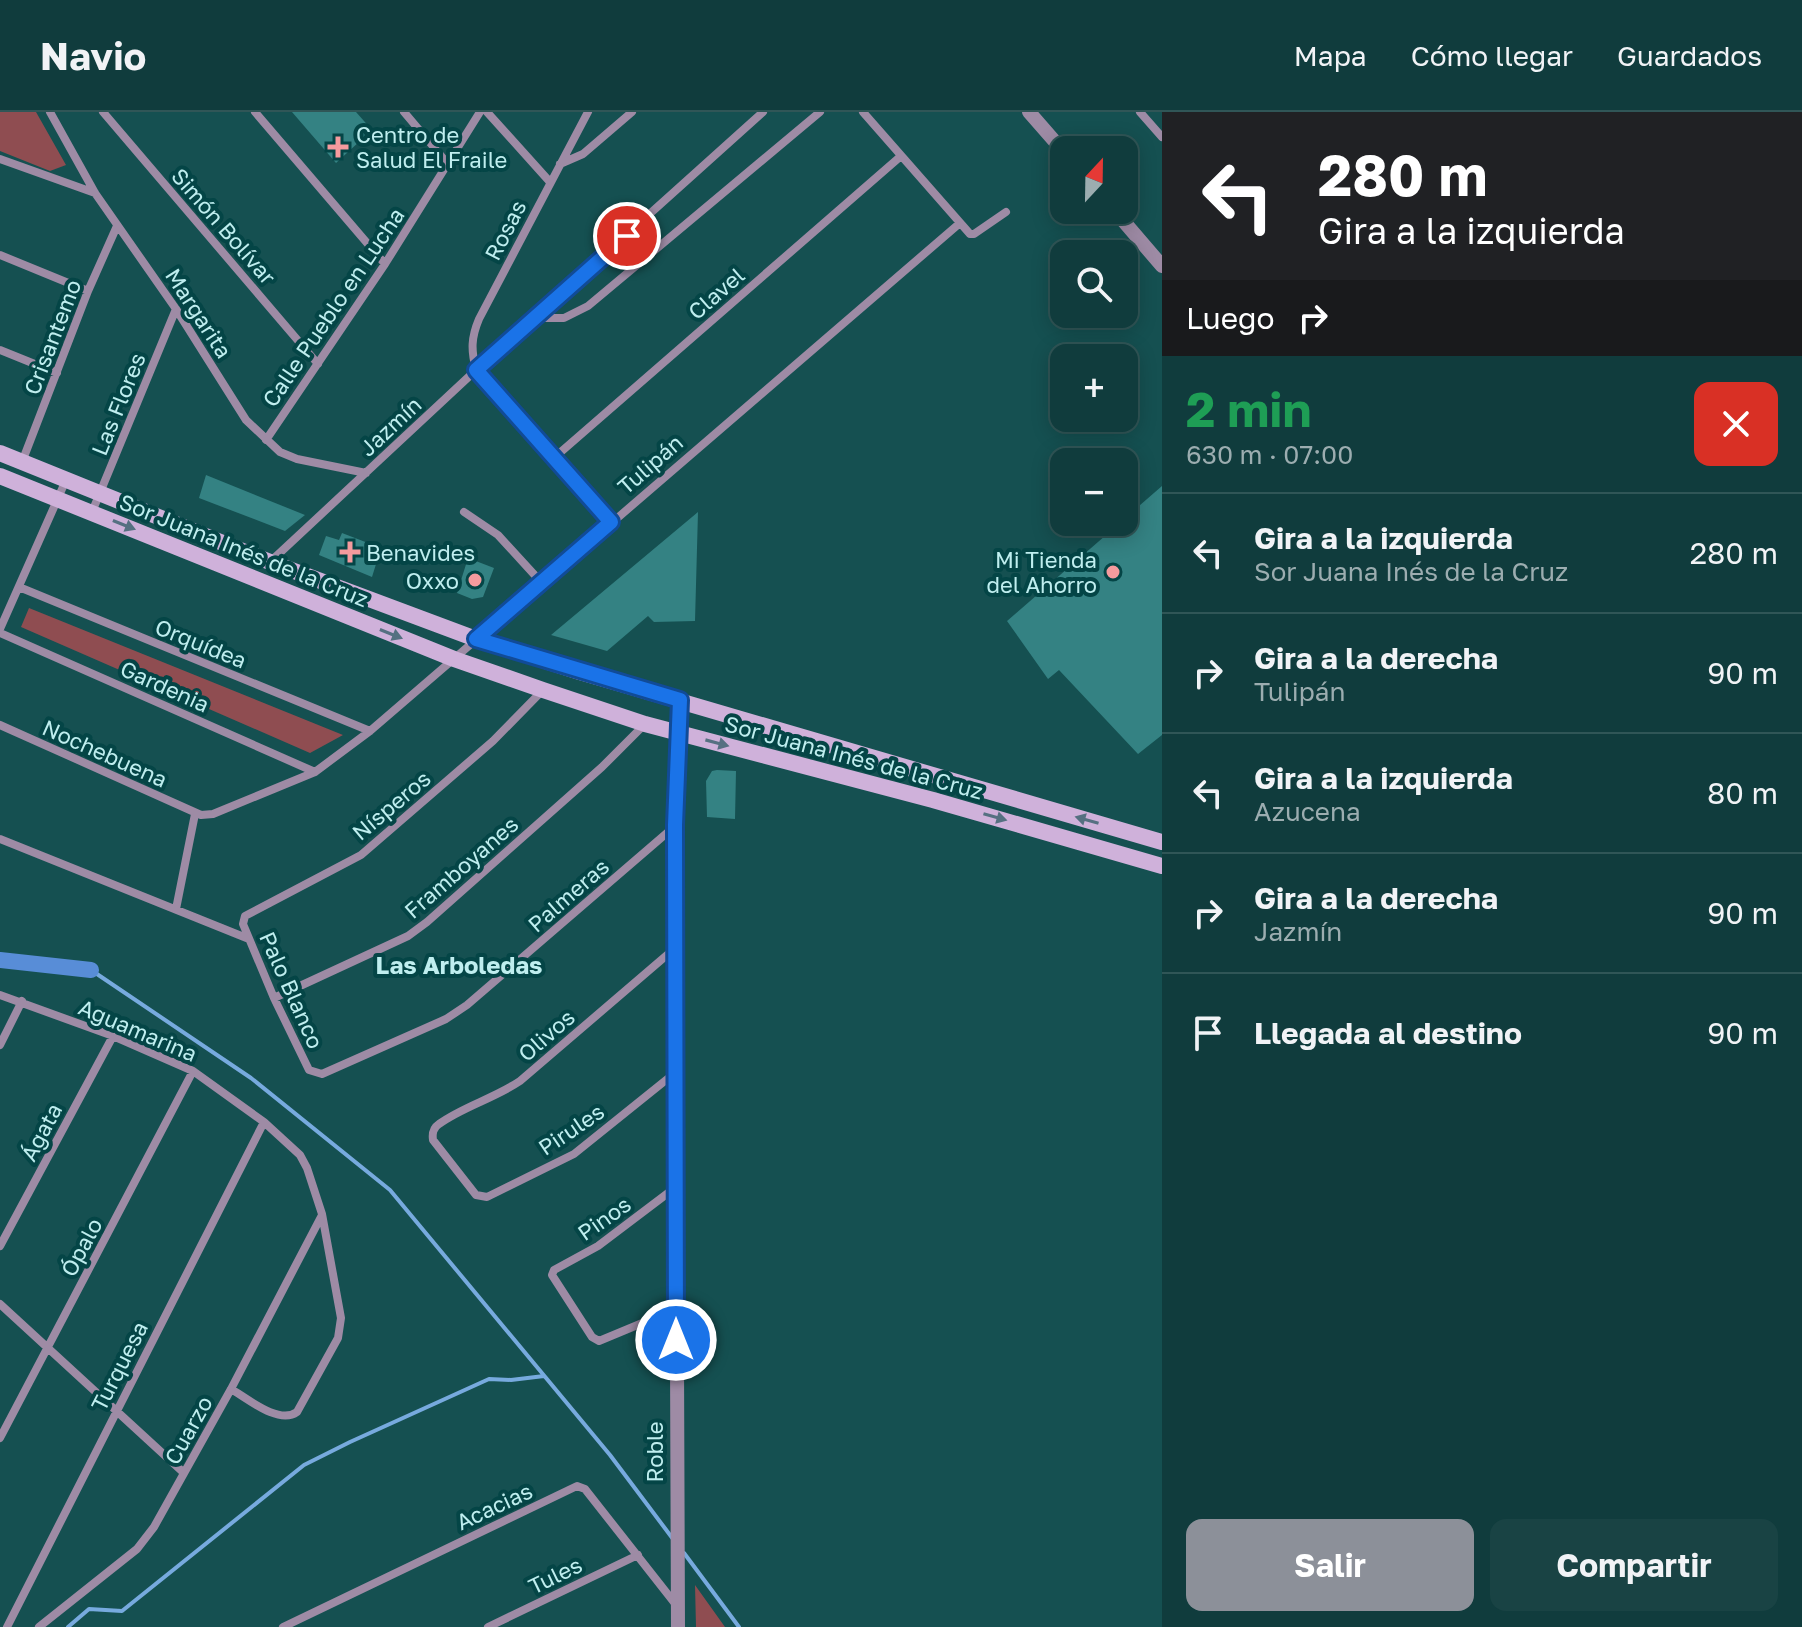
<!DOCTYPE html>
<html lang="es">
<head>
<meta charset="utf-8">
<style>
  :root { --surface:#103c3d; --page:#194344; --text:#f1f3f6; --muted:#9cadb0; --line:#305657; --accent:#8c9099 }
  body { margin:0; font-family:"Golos Text",sans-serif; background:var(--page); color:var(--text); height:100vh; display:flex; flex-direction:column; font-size:30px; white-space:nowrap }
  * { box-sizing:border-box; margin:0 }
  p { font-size:26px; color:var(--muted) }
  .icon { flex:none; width:44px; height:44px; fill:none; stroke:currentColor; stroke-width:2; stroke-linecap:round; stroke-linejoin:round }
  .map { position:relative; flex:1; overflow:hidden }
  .details { display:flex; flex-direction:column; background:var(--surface); width:640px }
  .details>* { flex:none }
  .banner { background:#202124; color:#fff; overflow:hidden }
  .needle { width:52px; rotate:22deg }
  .controls { position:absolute; left:1050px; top:24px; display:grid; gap:16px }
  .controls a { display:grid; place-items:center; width:88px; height:88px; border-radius:16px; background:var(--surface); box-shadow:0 4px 20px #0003,0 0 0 2px var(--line); font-size:40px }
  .pin { position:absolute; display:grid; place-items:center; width:68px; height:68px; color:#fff; margin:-34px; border:4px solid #fff; border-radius:50%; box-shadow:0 2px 8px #0007 }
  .me { position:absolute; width:88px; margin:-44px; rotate:0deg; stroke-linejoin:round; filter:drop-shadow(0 0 6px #0008) }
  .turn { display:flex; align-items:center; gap:28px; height:168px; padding:0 24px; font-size:36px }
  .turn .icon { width:104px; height:104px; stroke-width:2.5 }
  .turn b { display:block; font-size:56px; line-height:68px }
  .then { display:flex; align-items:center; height:76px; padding:0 24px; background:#0003; gap:16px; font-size:30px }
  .round { display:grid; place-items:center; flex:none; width:84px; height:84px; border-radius:16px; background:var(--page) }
  .summary { display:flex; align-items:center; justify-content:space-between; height:136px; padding:0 24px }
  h1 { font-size:48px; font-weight:700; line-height:60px; color:#1e9e55 }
  .primary-button { display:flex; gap:16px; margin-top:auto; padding:16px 24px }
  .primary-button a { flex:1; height:92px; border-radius:16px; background:var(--accent); color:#fff; font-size:32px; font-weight:700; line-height:92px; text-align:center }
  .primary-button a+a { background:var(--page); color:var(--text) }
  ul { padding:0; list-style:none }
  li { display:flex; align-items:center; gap:24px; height:120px; padding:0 24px; border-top:2px solid var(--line) }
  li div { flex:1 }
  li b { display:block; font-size:30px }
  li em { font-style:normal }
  header { display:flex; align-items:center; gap:48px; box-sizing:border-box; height:112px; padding:0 40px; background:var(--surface); border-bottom:2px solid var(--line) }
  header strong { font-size:38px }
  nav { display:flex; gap:44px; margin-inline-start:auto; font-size:28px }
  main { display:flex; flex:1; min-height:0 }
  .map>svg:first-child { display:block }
  .green { fill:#8f4d51 }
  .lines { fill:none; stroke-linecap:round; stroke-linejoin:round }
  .stream { stroke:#77aade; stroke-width:4 }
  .canal { stroke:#588dd7; stroke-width:16 }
  .building { fill:#348283 }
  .minor { stroke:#9e8ba5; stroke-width:8 }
  .tertiary { stroke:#9e8ba5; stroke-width:14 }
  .secondary { stroke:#cfb1da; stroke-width:16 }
  .oneway { fill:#557081 }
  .route-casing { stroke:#114b97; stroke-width:20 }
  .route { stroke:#1a73e8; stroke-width:14 }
  .poi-dot { fill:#f59b9e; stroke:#044546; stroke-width:3 }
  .labels { text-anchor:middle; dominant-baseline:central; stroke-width:8; stroke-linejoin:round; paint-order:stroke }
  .poi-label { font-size:22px; fill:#bfeeef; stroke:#044546; text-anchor:start }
  .street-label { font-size:22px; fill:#bfeeef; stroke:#044546 }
  .neighbourhood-label { font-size:24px; font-weight:bold; fill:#bfeeef; stroke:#044546 }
</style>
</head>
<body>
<header>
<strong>Navio</strong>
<nav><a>Mapa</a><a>Cómo llegar</a><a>Guardados</a></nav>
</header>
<main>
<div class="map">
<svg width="1162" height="1515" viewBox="0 0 1162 1515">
  <rect width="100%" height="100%" fill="#155051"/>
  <!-- green -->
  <path class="green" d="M 0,0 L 36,0 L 66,53 L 50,59 L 0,39 Z
    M 29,496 L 343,623 L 310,641 L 21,515 Z
    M 695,1473 L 725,1515 L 696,1515 Z"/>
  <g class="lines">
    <!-- stream -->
    <path class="stream" d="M 91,858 L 251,966 L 390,1078 L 610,1343 L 673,1427
      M 684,1441 L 739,1515
      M 68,1515 L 89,1497 L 122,1499 L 304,1353 L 350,1330 L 489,1267 L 511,1268 L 544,1264"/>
    <!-- canal -->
    <path class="canal" d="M 0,848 L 91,858"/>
  </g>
  <!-- building -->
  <path class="building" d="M 292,0 L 356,0 L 372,18 L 336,51 Z
    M 206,363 L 305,403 L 285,419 L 199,386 Z
    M 1162,374 L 1162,623 L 1138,642 L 1059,558 L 1048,567 L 1007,509 L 1121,410 L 1124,410 L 1124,407 Z
    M 698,400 L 695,509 L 654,510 L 648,504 L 607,539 L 551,523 Z
    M 342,421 L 381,436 L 372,465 L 319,443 L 326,424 L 339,428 Z
    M 468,446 L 494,456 L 483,485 L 472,487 L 457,481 Z
    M 717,658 L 736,659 L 735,707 L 707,705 L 706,669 L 712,659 Z"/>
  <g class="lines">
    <!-- minor -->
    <path class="minor" d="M 50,0 L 95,81 L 176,197 L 246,308 L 280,340 L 297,347 L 366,361
      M 103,0 L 318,252
      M 255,0 L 385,152
      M 404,0 L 448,52
      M 487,0 L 550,70
      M 588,0 L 479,207 C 471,226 471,238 476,258 L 611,410
      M 863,0 L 970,122 L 974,122 L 1006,100
      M 1140,0 L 1162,25
      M 0,47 L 95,81
      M 560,52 L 583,42 L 632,0
      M 0,143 L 88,179
      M 536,206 L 564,206 L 588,194 L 820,0
      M 0,238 L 57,261
      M 266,328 L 385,152 L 480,0
      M 555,345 L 901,44
      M 22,350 L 88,179 L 117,114
      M 92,400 L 176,197
      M 464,400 L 498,423 L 541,470
      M 270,450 L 476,258 L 763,0
      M 19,475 L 370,619
      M 0,517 L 66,368
      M 0,521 L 315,660
      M 543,578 L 493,629 L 361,743 L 245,804 L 243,812 L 274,886 L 309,958 L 322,962 L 446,907 L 467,893 L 675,714
      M 0,613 L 201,703 L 213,702 L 315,660 L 370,619 L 960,111
      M 0,727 L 249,827
      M 176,797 L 195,702
      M 674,837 L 520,969 C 495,986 462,995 439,1012 C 433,1016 432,1021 433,1028 L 476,1083 L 487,1085 L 574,1042 L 676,960
      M 0,883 L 113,924 L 193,959 L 264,1010 L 300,1043 L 307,1056 L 322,1102 L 341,1206 L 338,1226 L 297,1300 C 279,1313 248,1287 231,1277
      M 274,886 L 408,824 L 427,810 L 602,655 L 645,612
      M 0,933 L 22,889
      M 676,1075 L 598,1134 L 554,1158 L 552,1163 L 592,1225 L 599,1229 L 676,1197
      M 0,1134 L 113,924
      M 0,1192 L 184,1361
      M 0,1326 L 193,959
      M 7,1515 L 264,1010
      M 39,1515 L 137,1437 L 154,1415 L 231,1277 L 322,1103
      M 283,1515 L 577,1374 L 585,1377 L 677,1494
      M 488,1515 L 638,1443"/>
    <!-- tertiary -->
    <path class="tertiary" d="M 1029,0 L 1064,40
      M 1114,98 L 1162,154
      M 678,1515 L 675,713 L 680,588"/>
    <!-- secondary -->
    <path class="secondary" d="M 0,341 L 270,450 L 476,527 L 580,560 L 1162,730
      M 0,364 L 454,547 L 543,578 L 645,612 L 933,688 L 1162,754"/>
  </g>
  <!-- one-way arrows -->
  <defs><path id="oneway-solid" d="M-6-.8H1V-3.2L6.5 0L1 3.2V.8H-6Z" transform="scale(2)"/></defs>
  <g class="oneway">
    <use href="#oneway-solid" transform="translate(124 413) rotate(22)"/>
    <use href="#oneway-solid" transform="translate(391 522) rotate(22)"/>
    <use href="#oneway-solid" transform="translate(717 631) rotate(15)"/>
    <use href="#oneway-solid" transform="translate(995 705) rotate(16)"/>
    <use href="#oneway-solid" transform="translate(1087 708) rotate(-164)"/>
  </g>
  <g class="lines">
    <!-- route casing -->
    <g class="route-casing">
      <path id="route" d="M 627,124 L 476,258 L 611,410 L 476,527 L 680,588 L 675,713 L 676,1228"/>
    </g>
    <!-- route -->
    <use href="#route" class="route"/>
  </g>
  <!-- markers -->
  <g class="poi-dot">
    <path d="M334 23h8v8h8v8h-8v8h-8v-8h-8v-8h8z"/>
    <path d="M346 428h8v8h8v8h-8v8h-8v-8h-8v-8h8z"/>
    <circle cx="1113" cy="460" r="8"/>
    <circle cx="475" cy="468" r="8"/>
  </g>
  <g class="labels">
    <!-- poi labels -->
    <g class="poi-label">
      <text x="356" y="22">Centro de<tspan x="356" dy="25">Salud El Fraile</tspan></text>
      <text x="366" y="440">Benavides</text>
      <text x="1097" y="447" text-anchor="end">Mi Tienda<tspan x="1097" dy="25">del Ahorro</tspan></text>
      <text x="459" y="468" text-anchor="end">Oxxo</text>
    </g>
    <!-- street labels -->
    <g class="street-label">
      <text transform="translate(224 114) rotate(49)">Simón Bolívar</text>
      <text transform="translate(505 118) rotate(-63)">Rosas</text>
      <text transform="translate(716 181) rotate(-41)">Clavel</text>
      <text transform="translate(333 195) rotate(-56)">Calle Pueblo en Lucha</text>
      <text transform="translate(199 201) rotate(57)">Margarita</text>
      <text transform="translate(52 225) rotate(-69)">Crisantemo</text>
      <text transform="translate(118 292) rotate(-68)">Las Flores</text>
      <text transform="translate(390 314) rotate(-43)">Jazmín</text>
      <text transform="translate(650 352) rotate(-41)">Tulipán</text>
      <text transform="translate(244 438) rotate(22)">Sor Juana Inés de la Cruz</text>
      <text transform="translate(201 531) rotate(22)">Orquídea</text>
      <text transform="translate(165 574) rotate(24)">Gardenia</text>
      <text transform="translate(105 641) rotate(24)">Nochebuena</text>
      <text transform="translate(854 645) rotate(15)">Sor Juana Inés de la Cruz</text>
      <text transform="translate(391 693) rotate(-40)">Nísperos</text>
      <text transform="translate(461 755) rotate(-41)">Framboyanes</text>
      <text transform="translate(568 783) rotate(-41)">Palmeras</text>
      <text transform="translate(292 878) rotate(66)">Palo Blanco</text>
      <text transform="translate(138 918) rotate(23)">Aguamarina</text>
      <text transform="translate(546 923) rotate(-41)">Olivos</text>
      <text transform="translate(571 1017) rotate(-34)">Pirules</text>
      <text transform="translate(41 1020) rotate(-62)">Ágata</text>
      <text transform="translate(604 1106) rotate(-35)">Pinos</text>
      <text transform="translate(81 1135) rotate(-62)">Ópalo</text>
      <text transform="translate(119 1254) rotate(-63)">Turquesa</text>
      <text transform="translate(188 1318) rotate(-61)">Cuarzo</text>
      <text transform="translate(654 1340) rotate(-90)">Roble</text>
      <text transform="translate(494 1394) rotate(-25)">Acacias</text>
      <text transform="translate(555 1463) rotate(-26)">Tules</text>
    </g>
    <!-- neighbourhood labels -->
    <g class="neighbourhood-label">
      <text x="459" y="852">Las Arboledas</text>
    </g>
  </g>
</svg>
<div class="controls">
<a><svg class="needle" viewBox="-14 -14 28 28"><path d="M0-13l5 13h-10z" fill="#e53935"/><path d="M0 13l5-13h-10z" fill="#9cadb0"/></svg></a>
<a><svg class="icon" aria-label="search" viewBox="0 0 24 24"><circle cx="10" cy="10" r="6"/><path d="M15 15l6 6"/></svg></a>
<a>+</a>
<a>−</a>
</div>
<div class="pin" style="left:627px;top:124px;background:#d93025"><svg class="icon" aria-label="arrive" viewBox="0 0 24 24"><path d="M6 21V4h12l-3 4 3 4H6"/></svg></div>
<svg class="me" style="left:676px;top:1228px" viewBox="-20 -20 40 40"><circle r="17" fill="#1a73e8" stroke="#fff" stroke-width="3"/><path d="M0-11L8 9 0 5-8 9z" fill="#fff"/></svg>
</div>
<section class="details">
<div class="banner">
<div class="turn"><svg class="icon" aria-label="left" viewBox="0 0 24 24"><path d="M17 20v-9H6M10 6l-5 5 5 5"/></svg><div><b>280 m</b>Gira a la izquierda</div></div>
<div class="then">Luego<svg class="icon" aria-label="right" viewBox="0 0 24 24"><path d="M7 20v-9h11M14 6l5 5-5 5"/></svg></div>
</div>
<div class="summary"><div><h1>2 min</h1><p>630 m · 07:00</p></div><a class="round" style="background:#d93025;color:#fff"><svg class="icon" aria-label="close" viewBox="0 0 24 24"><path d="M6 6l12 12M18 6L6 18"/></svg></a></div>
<ul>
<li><svg class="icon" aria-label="left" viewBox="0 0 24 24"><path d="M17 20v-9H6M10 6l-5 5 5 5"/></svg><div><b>Gira a la izquierda</b><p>Sor Juana Inés de la Cruz</p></div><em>280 m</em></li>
<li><svg class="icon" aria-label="right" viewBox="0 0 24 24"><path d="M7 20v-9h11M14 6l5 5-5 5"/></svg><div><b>Gira a la derecha</b><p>Tulipán</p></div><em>90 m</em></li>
<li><svg class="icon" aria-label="left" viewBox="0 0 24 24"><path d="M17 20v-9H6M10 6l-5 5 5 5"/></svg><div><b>Gira a la izquierda</b><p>Azucena</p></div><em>80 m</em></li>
<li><svg class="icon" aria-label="right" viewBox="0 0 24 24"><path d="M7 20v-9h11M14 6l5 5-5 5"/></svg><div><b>Gira a la derecha</b><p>Jazmín</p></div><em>90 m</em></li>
<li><svg class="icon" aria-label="arrive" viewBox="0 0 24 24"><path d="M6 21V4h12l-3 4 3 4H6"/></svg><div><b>Llegada al destino</b></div><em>90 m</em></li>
</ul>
<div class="primary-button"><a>Salir</a><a>Compartir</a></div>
</section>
</main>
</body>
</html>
